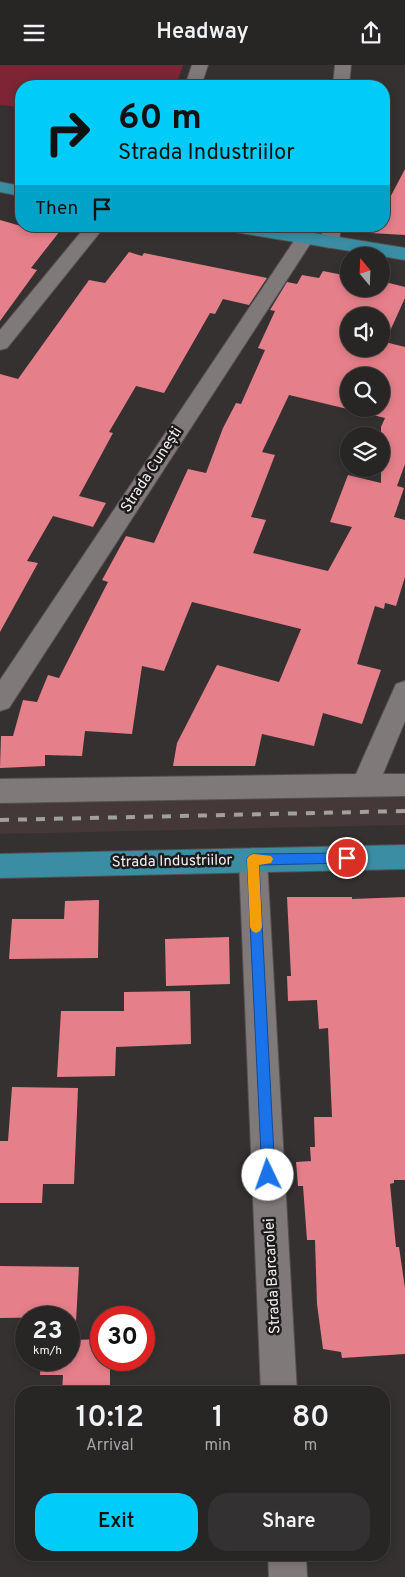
<!DOCTYPE html>
<html lang="en">
<head>
<meta charset="utf-8">
<style>
  :root { --surface:#282525; --page:#343132; --text:#f1f3f6; --muted:#a5a5a7; --line:#444242; --accent:#00cbf9 }
  body { margin:0; font-family:Overpass,sans-serif; background:var(--page); color:var(--text); height:100vh; display:flex; flex-direction:column; font-size:19px; white-space:nowrap }
  * { box-sizing:border-box; margin:0 }
  p { font-size:16px; color:var(--muted) }
  .icon { flex:none; width:28px; height:28px; fill:none; stroke:currentColor; stroke-width:2; stroke-linecap:round; stroke-linejoin:round }
  .map { position:relative; flex:1; overflow:hidden }
  .drawer { position:absolute; left:15px; top:1321px; width:375px; height:175px; display:flex; flex-direction:column; background:var(--surface); border-radius:20px; box-shadow:0 2px 8px #0003,0 0 0 1px var(--line) }
  .drawer>* { flex:none }
  .guide { position:absolute; left:15px; top:15px; width:375px; height:152px; border-radius:20px; box-shadow:0 2px 8px #0003,0 0 0 1px var(--line); background:#00cbf9; color:#111; overflow:hidden }
  .needle { width:32px; rotate:341deg }
  .buttons { position:absolute; left:340px; top:182px; display:grid; gap:10px }
  .buttons a { display:grid; place-items:center; width:50px; height:50px; border-radius:50%; background:var(--surface); box-shadow:0 2px 8px #0003,0 0 0 1px var(--line); font-size:25px }
  .speed { position:absolute; left:15px; top:1241px; display:flex; gap:10px; font-size:25px; font-weight:700; text-align:center }
  .speed>* { display:grid; place-content:center; width:65px; height:65px; border-radius:50%; background:var(--surface); box-shadow:0 2px 8px #0003,0 0 0 1px var(--line); line-height:1 }
  .speed small { font-size:12px; font-weight:400 }
  .speed .limit { border:8px solid #d22; background:#fff; color:#111 }
  .pin { position:absolute; display:grid; place-items:center; width:42px; height:42px; color:#fff; margin:-21px; border:2px solid #fff; border-radius:50%; box-shadow:0 1px 5px #0007 }
  .me { position:absolute; width:55px; margin:-28px; rotate:357deg; stroke-linejoin:round; filter:drop-shadow(0 0 4px #0008) }
  .turn { display:flex; align-items:center; gap:18px; height:105px; padding:0 20px; font-size:22px }
  .turn .icon { width:65px; height:65px; stroke-width:2.5 }
  .turn b { display:block; font-size:35px; line-height:42px }
  .then { display:flex; align-items:center; height:48px; padding:0 20px; background:#0003; gap:10px; font-size:19px }
  .eta { display:flex; justify-content:space-evenly; align-items:center; height:85px; text-align:center }
  .eta b { font-size:30px; font-weight:600; line-height:35px }
  .cta { display:flex; gap:10px; margin-top:auto; padding:10px 20px }
  .cta a { flex:1; height:58px; border-radius:20px; background:var(--accent); color:#111; font-size:20px; font-weight:600; line-height:58px; text-align:center }
  .cta a+a { background:var(--page); color:var(--text) }
  header { display:flex; justify-content:space-between; align-items:center; height:65px; padding:0 20px; background:var(--surface); font-size:22px; font-weight:600 }
  .map>svg:first-child { display:block }
  .built { fill:#443839 }
  .green { fill:#7d2534 }
  .building { fill:#e57f8a; fill-rule:evenodd }
  .lines { fill:none; stroke-linecap:round; stroke-linejoin:round }
  .minor-casing { stroke:#555050; stroke-width:2 }
  .major-casing { stroke:#555050; stroke-width:2 }
  .minor { fill:#80797a; fill-rule:evenodd }
  .major { fill:#3a8da2; fill-rule:evenodd }
  .rail { stroke:#a29f9f; stroke-width:4; stroke-dasharray:9 9; stroke-linecap:butt }
  .route { fill:#1a73e8; stroke:#114b97 }
  .slow { fill:#f59e0b }
  .labels { text-anchor:middle; dominant-baseline:central; stroke-width:5; stroke-linejoin:round; paint-order:stroke }
  .street-label { font-size:15px; fill:#f1eeee; stroke:#1c1a1a }
</style>
</head>
<body>
<header><svg class="icon" aria-label="menu" viewBox="0 0 24 24"><path d="M4 6h16M4 12h16M4 18h16"/></svg>Headway<svg class="icon" aria-label="share" viewBox="0 0 24 24"><path d="M12 15V3M7 8l5-5 5 5M5 13v7h14v-7"/></svg></header>
<div class="map">
<svg width="405" height="1512" viewBox="0 0 405 1512">
  <rect width="100%" height="100%" fill="#363131"/>
  <!-- built -->
  <path class="built" d="M 405,724 L 405,760 L 0,769 L 0,732 Z"/>
  <!-- green -->
  <path class="green" d="M 0,0 L 183,0 L 176,21 L 21,21 L 21,42 L 0,40 Z"/>
  <!-- building -->
  <path class="building" d="M 405,104 L 405,170 L 370,168 L 374,161 L 384,161 L 384,144 Z
    M 0,155 L 21,161 L 38,161 L 60,166 L 31,203 L 37,205 L 0,256 Z
    M 129,187 L 142,191 L 144,188 L 267,213 L 249,240 L 223,234 L 215,249 L 210,248 L 164,328 L 136,321 L 109,367 L 113,368 L 79,431 L 106,438 L 93,462 L 53,451 L 27,496 L 38,498 L 0,567 L 0,309 L 18,314 L 89,215 L 105,218 Z
    M 323,206 L 348,211 L 349,209 L 349,224 L 381,224 L 381,216 L 405,222 L 405,233 L 385,277 L 405,282 L 405,399 L 397,421 L 404,423 L 394,452 L 405,455 L 405,512 L 396,541 L 385,538 L 384,544 L 375,541 L 357,599 L 381,605 L 362,659 L 323,648 L 314,681 L 262,669 L 255,701 L 173,701 L 177,678 L 217,600 L 279,617 L 301,564 L 192,537 L 164,606 L 142,601 L 132,669 L 85,666 L 82,691 L 45,690 L 45,701 L 0,703 L 1,671 L 13,671 L 23,635 L 37,637 L 48,610 L 59,613 L 108,517 L 102,515 L 126,471 L 154,478 L 188,404 L 206,408 L 223,363 L 236,338 L 241,339 L 265,285 L 258,283 L 275,246 L 270,245 L 287,217 L 297,219 L 302,210 L 319,213 ZM 349,251 L 381,251 L 381,284 L 349,284 ZM 349,311 L 381,311 L 381,344 L 349,344 ZM 289,330 L 385,353 L 381,362 L 381,418 L 348,410 L 330,457 L 352,462 L 328,506 L 253,488 L 266,455 L 251,452 L 275,390 L 262,387 Z
    M 287,832 L 352,832 L 352,834 L 405,832 L 405,1115 L 394,1115 L 394,1118 L 390,1119 L 396,1182 L 399,1182 L 405,1223 L 405,1289 L 342,1293 L 341,1287 L 323,1284 L 317,1239 L 315,1175 L 307,1175 L 303,1121 L 298,1121 L 296,1097 L 311,1096 L 310,1082 L 315,1082 L 314,1052 L 332,1052 L 328,963 L 319,964 L 317,935 L 288,936 L 287,911 L 291,911 Z
    M 99,835 L 98,893 L 9,894 L 12,854 L 64,854 L 65,836 Z
    M 229,872 L 230,919 L 166,921 L 165,874 Z
    M 190,926 L 191,979 L 116,982 L 115,1011 L 57,1012 L 61,946 L 124,946 L 124,927 Z
    M 12,1022 L 78,1023 L 74,1119 L 43,1119 L 42,1138 L 0,1138 L 0,1076 L 8,1076 Z
    M 0,1201 L 79,1202 L 75,1275 L 101,1274 L 101,1295 L 110,1295 L 110,1328 L 62,1328 L 63,1310 L 40,1310 L 41,1295 L 69,1295 L 69,1252 L 0,1253 Z"/>
  <g class="lines">
    <!-- minor casing -->
    <g class="minor-casing">
      <path id="minor" d="M 192,0 L 208,0 L 201,21 L 185,21 Z
        M 335,0 L 351,0 L 349,21 L 333,21 Z
        M 86,161 L 105,161 L 7,283 L 0,285 L 0,265 Z
        M 323,161 L 341,161 L 339,177 L 337,181 L 330,183 L 323,181 L 321,177 Z
        M 305,167 L 312,169 L 314,173 L 9,643 L 0,646 L 0,615 L 296,173 L 298,169 Z
        M 405,616 L 405,656 L 383,709 L 405,709 L 405,731 L 0,738 L 0,714 L 356,709 L 396,619 Z
        M 253,783 L 263,786 L 267,795 L 297,1328 L 261,1328 L 239,795 L 243,786 Z
        M 268,1490 L 306,1490 L 307,1512 L 269,1512 Z"/>
    </g>
    <!-- major casing -->
    <g class="major-casing">
      <path id="major" d="M 0,117 L 21,121 L 21,131 L 0,127 Z
        M 226,161 L 271,161 L 405,183 L 405,195 L 235,167 L 228,165 Z
        M 405,780 L 405,804 L 0,813 L 0,789 Z"/>
    </g>
    <!-- minor -->
    <use href="#minor" class="minor"/>
    <!-- major -->
    <use href="#major" class="major"/>
    <!-- rail -->
    <path class="rail" d="M 0,755 L 405,746"/>
  </g>
  <!-- route -->
  <path class="route" d="M 347,788 L 351,789 L 353,793 L 351,796 L 347,798 L 259,800 L 275,1110 L 273,1115 L 268,1117 L 264,1115 L 262,1110 L 247,794 L 249,791 L 253,789 Z"/>
  <!-- slow -->
  <path class="slow" d="M 253,789 L 271,791 L 273,794 L 271,798 L 259,800 L 262,862 L 260,866 L 256,868 L 252,866 L 250,862 L 247,794 L 249,791 Z"/>
  <g class="labels">
    <!-- street labels -->
    <g class="street-label">
      <text transform="translate(152 405) rotate(-57)">Strada Cunești</text>
      <text transform="translate(172 797) rotate(-1)">Strada Industriilor</text>
      <text transform="translate(273 1211) rotate(-93)">Strada Barcarolei</text>
    </g>
  </g>
</svg>
<div class="buttons">
<a><svg class="needle" viewBox="-14 -14 28 28"><path d="M0-13l5 13h-10z" fill="#e53935"/><path d="M0 13l5-13h-10z" fill="#a5a5a7"/></svg></a>
<a><svg class="icon" aria-label="sound" viewBox="0 0 24 24"><path d="M4 9h4l5-4v14l-5-4H4zM17 9q2 3 0 6"/></svg></a>
<a><svg class="icon" aria-label="search" viewBox="0 0 24 24"><circle cx="10" cy="10" r="6"/><path d="M15 15l6 6"/></svg></a>
<a><svg class="icon" aria-label="layers" viewBox="0 0 24 24"><path d="M12 4l9 5-9 5-9-5zM3 14l9 5 9-5"/></svg></a>
</div>
<div class="speed"><div>23<small>km/h</small></div><div class="limit">30</div></div>
<div class="pin" style="left:347px;top:793px;background:#d93025"><svg class="icon" aria-label="arrive" viewBox="0 0 24 24"><path d="M6 21V4h12l-3 4 3 4H6"/></svg></div>
<svg class="me" style="left:268px;top:1110px" viewBox="-20 -20 40 40"><circle r="19" fill="#fff"/><path d="M0-13L10 11 0 6-10 11z" fill="#1a73e8"/></svg>
<div class="guide">
<div class="turn"><svg class="icon" aria-label="right" viewBox="0 0 24 24"><path d="M7 20v-9h11M14 6l5 5-5 5"/></svg><div><b>60 m</b>Strada Industriilor</div></div>
<div class="then">Then<svg class="icon" aria-label="arrive" viewBox="0 0 24 24"><path d="M6 21V4h12l-3 4 3 4H6"/></svg></div>
</div>
<section class="drawer">
<div class="eta">
<div><b>10:12</b><p>Arrival</p></div>
<div><b>1</b><p>min</p></div>
<div><b>80</b><p>m</p></div>
</div>
<div class="cta"><a>Exit</a><a>Share</a></div>
</section>
</div>
</body>
</html>
